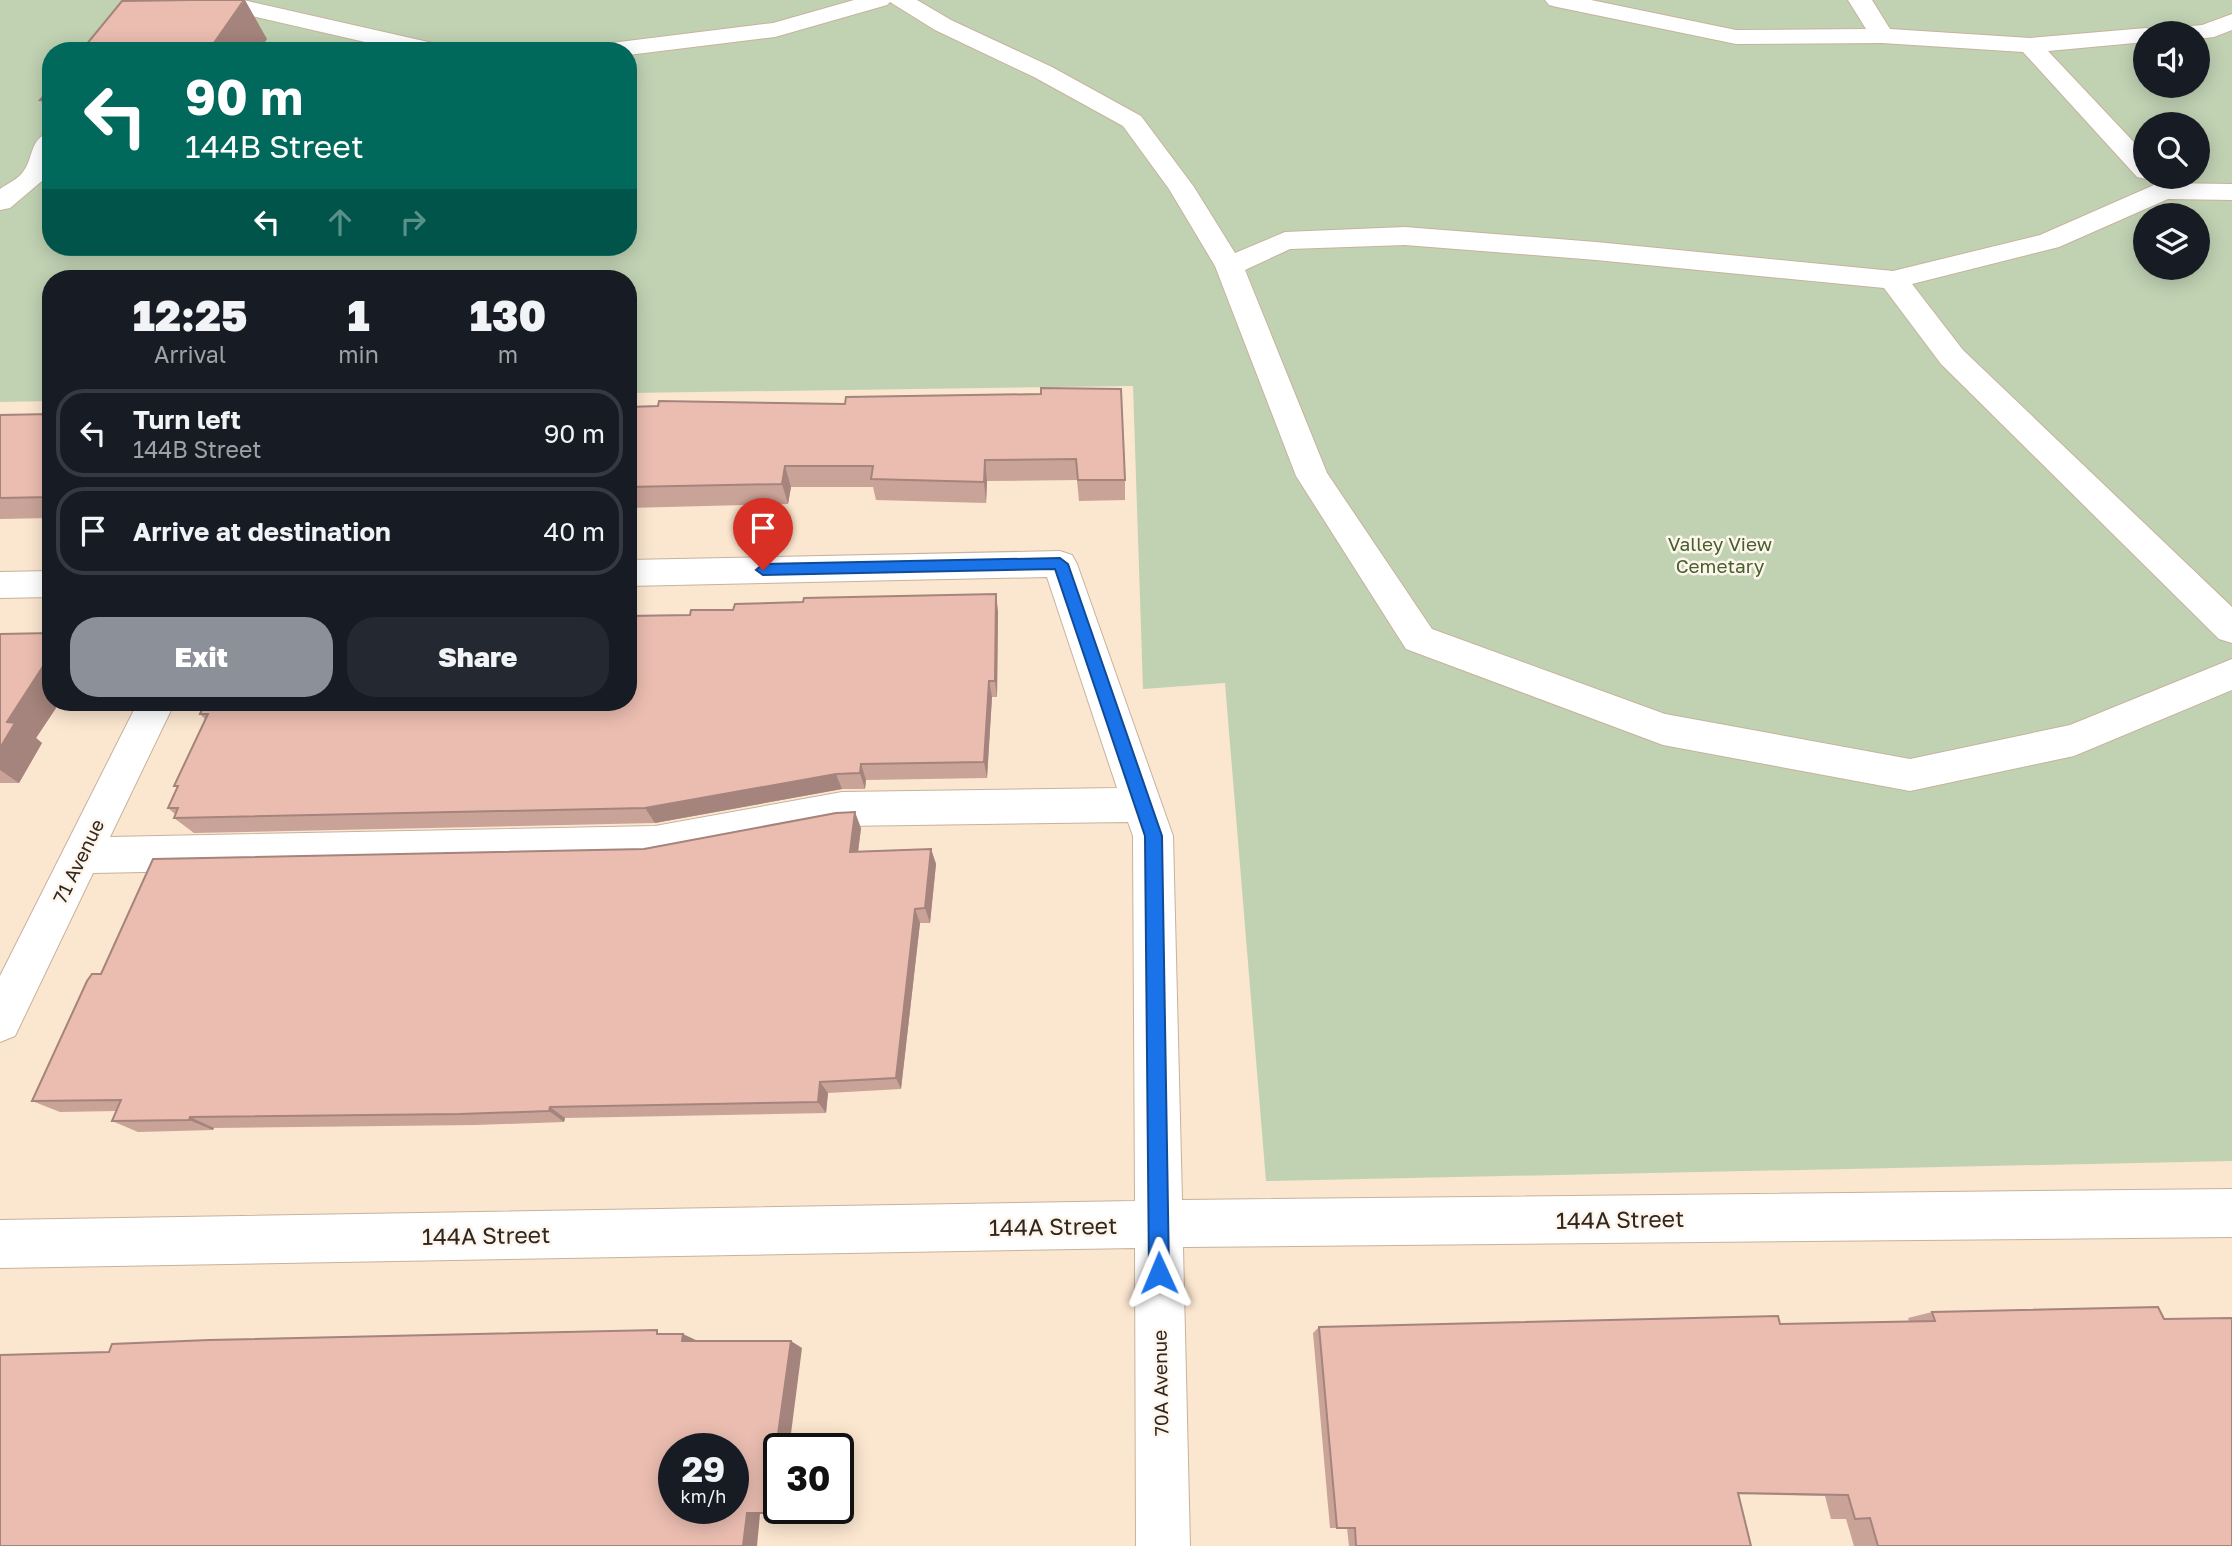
<!DOCTYPE html>
<html lang="en">
<head>
<meta charset="utf-8">
<style>
  :root { --surface:#171b24; --page:#242831; --text:#f1f3f6; --muted:#9ea1a6; --line:#363941; --accent:#8c9099 }
  body { margin:0; font-family:"Golos Text",sans-serif; background:var(--page); color:var(--text); height:100vh; display:flex; flex-direction:column; font-size:26px; white-space:nowrap }
  * { box-sizing:border-box; margin:0 }
  p { font-size:23px; color:var(--muted) }
  .icon { flex:none; width:38px; height:38px; fill:none; stroke:currentColor; stroke-width:2; stroke-linecap:round; stroke-linejoin:round }
  .map { position:relative; flex:1; overflow:hidden }
  .sheet { position:absolute; left:42px; top:270px; width:595px; height:441px; display:flex; flex-direction:column; background:var(--surface); border-radius:28px; box-shadow:0 4px 18px #0003 }
  .sheet>* { flex:none }
  .guide { position:absolute; left:42px; top:42px; width:595px; height:214px; border-radius:28px; box-shadow:0 4px 18px #0003; background:#00695c; color:#fff; overflow:hidden }
  .fabs { position:absolute; left:2133px; top:21px; display:grid; gap:14px }
  .fabs a { display:grid; place-items:center; width:77px; height:77px; border-radius:50%; background:var(--surface); box-shadow:0 4px 18px #0003; font-size:35px }
  .speed { position:absolute; left:658px; top:1433px; display:flex; gap:14px; font-size:35px; font-weight:700; text-align:center }
  .speed>* { display:grid; place-content:center; width:91px; height:91px; border-radius:50%; background:var(--surface); box-shadow:0 4px 18px #0003; line-height:1 }
  .speed small { font-size:18px; font-weight:400 }
  .speed .limit { border:4px solid #111; border-radius:10px; background:#fff; color:#111 }
  .pin { position:absolute; display:grid; place-items:center; width:60px; height:60px; color:#fff; margin:-72px -30px; border-radius:50% 50% 50% 0; rotate:-45deg; box-shadow:0 0 7px #0007 }
  .pin .icon { rotate:45deg }
  .me { position:absolute; width:77px; margin:-38px; rotate:359deg; stroke-linejoin:round; filter:drop-shadow(0 0 5px #0008) }
  .turn { display:flex; align-items:center; gap:24px; height:147px; padding:0 28px; font-size:32px }
  .turn .icon { width:91px; height:91px; stroke-width:2.5 }
  .turn b { display:block; font-size:49px; line-height:60px }
  .lanes { display:flex; align-items:center; height:66px; padding:0 28px; background:#0003; justify-content:center; gap:35px; direction:ltr }
  .lanes .off { opacity:.35 }
  .eta { display:flex; justify-content:space-evenly; align-items:center; height:119px; text-align:center }
  .eta b { font-size:42px; font-weight:800; line-height:49px }
  .primary-button { display:flex; gap:14px; margin-top:auto; padding:14px 28px }
  .primary-button a { flex:1; height:80px; border-radius:28px; background:var(--accent); color:#fff; font-size:28px; font-weight:800; line-height:80px; text-align:center }
  .primary-button a+a { background:var(--page); color:var(--text) }
  ul { padding:0; list-style:none }
  li { display:flex; align-items:center; gap:21px; height:88px; margin:0 14px 10px; padding:0 14px; border:4px solid var(--line); border-radius:28px }
  li div { flex:1 }
  li b { display:block; font-size:26px }
  li em { font-style:normal }
  .map>svg:first-child { display:block }
  .green { fill:#c1d2b3; fill-rule:evenodd }
  .lines { fill:none; stroke-linecap:round; stroke-linejoin:round }
  .minor-casing { stroke:#c7b29d; stroke-width:2 }
  .minor { fill:#fff; fill-rule:evenodd }
  .wall { fill:#caa398 }
  .shaded-wall { fill:#a4847c }
  .building { fill:#ebbdb1; stroke:#a4847c; stroke-width:2; fill-rule:evenodd }
  .route { fill:#1a73e8; stroke:#114b97; stroke-width:2 }
  .labels { text-anchor:middle; dominant-baseline:central; stroke-width:5; stroke-linejoin:round; paint-order:stroke }
  .park-label { font-size:19px; fill:#45602b; stroke:#fef5ec }
  .street-label { font-size:19px; fill:#302820; stroke:#fef5ec }
  .near-street-label { font-size:23px; fill:#302820; stroke:#fef5ec }
</style>
</head>
<body>
<div class="map">
<svg width="2232" height="1546" viewBox="0 0 2232 1546">
  <rect width="100%" height="100%" fill="#fbe6cf"/>
  <!-- green -->
  <path class="green" d="M 0,0 L 2232,0 L 2232,1161 L 1266,1181 L 1225,683 L 1143,689 L 1133,386 L 628,393 L 628,278 L 51,278 L 51,401 L 0,402 ZM 2146,33 L 2198,33 L 2198,86 L 2146,86 ZM 51,51 L 628,51 L 628,247 L 51,247 ZM 2146,124 L 2198,124 L 2198,177 L 2146,177 ZM 2146,215 L 2198,215 L 2198,268 L 2146,268 Z"/>
  <g class="lines">
    <!-- minor casing -->
    <g class="minor-casing">
      <path id="minor" d="M 200,0 L 243,0 L 437,44 L 446,46 L 449,51 L 404,51 L 204,5 Z
        M 854,0 L 917,0 L 951,20 L 1052,67 L 1141,116 L 1194,187 L 1235,253 L 1285,232 L 1405,227 L 1596,242 L 1893,271 L 2040,235 L 2154,185 L 2164,183 L 2232,184 L 2232,200 L 2168,199 L 2059,247 L 1912,284 L 1963,350 L 2232,607 L 2232,643 L 2219,639 L 1941,364 L 1884,288 L 1596,260 L 1405,245 L 1290,249 L 1245,270 L 1327,473 L 1432,629 L 1665,714 L 1910,759 L 2070,725 L 2232,659 L 2232,690 L 2074,756 L 1910,791 L 1663,745 L 1406,649 L 1296,476 L 1215,266 L 1169,189 L 1123,126 L 1034,77 L 935,30 L 890,2 L 887,5 L 775,37 L 628,55 L 628,51 L 591,51 L 594,46 L 603,44 L 773,23 Z
        M 1545,0 L 1591,0 L 1736,30 L 1866,29 L 1848,0 L 1872,0 L 1890,29 L 2030,38 L 2146,28 L 2154,30 L 2157,33 L 2146,33 L 2146,42 L 2048,51 L 2146,155 L 2146,177 L 2155,177 L 2146,179 L 2137,177 L 2023,52 L 1882,43 L 1736,44 L 1557,7 L 1549,5 Z
        M 2232,14 L 2232,30 L 2214,37 L 2198,39 L 2198,33 L 2166,33 L 2170,28 L 2202,25 Z
        M 51,132 L 49,175 L 10,208 L 0,210 L 0,189 C 7,184 18,179 23,172 C 34,158 29,138 51,132 Z
        M 1060,551 L 1072,555 L 1077,564 L 1173,836 L 1182,1200 L 2232,1189 L 2232,1237 L 1183,1247 L 1190,1546 L 1136,1546 L 1135,1248 L 0,1268 L 0,1220 L 1135,1201 L 1133,836 L 1128,822 L 842,826 L 655,862 L 93,873 L 15,1036 L 0,1042 L 0,976 L 138,702 L 175,702 L 110,837 L 655,826 L 842,792 L 1117,788 L 1047,577 L 628,586 L 628,560 Z
        M 51,571 L 51,597 L 0,598 L 0,572 Z"/>
    </g>
    <!-- minor -->
    <use href="#minor" class="minor"/>
  </g>
  <!-- wall -->
  <path class="wall" d="M 51,88 L 51,125 L 44,116 L 48,111 L 40,100 Z
    M 1041,394 L 1125,480 L 1125,500 L 1079,501 L 1077,480 L 987,481 L 986,503 L 876,500 L 873,487 L 791,487 L 788,504 L 628,508 L 628,407 L 845,404 Z
    M 51,414 L 51,518 L 0,519 L 0,415 Z
    M 998,611 L 997,697 L 992,697 L 987,778 L 866,780 L 865,789 L 842,789 L 655,823 L 194,833 L 174,818 L 175,814 L 168,808 L 177,788 L 174,786 L 205,719 L 200,714 Z
    M 0,634 L 51,702 L 60,702 L 36,738 L 42,743 L 19,783 L 0,783 Z
    M 861,828 L 858,852 L 931,849 L 936,864 L 930,923 L 920,923 L 901,1089 L 828,1093 L 826,1113 L 565,1118 L 564,1122 L 476,1125 L 214,1128 L 213,1130 L 138,1132 L 112,1121 L 116,1111 L 60,1112 L 32,1101 L 101,974 L 644,849 Z
    M 1932,1312 L 2232,1546 L 1854,1546 L 1846,1519 L 1831,1519 L 1825,1496 L 1738,1494 L 1751,1546 L 1349,1546 L 1347,1528 L 1330,1528 L 1313,1333 L 1319,1327 L 1780,1324 L 1909,1321 L 1908,1318 Z"/>
  <!-- shaded-wall -->
  <path class="shaded-wall" d="M 245,0 L 267,39 L 259,51 L 219,51 L 214,43 Z
    M 985,460 L 987,481 L 986,503 L 984,482 Z
    M 785,466 L 791,487 L 788,504 L 782,484 Z
    M 996,594 L 998,611 L 997,697 L 995,681 Z
    M 51,654 L 51,702 L 60,702 L 36,738 L 42,743 L 19,783 L 0,770 L 0,748 L 7,722 Z
    M 989,681 L 992,697 L 987,778 L 984,762 Z
    M 861,764 L 866,780 L 865,789 L 860,773 Z
    M 836,774 L 842,789 L 655,823 L 645,808 Z
    M 855,812 L 861,828 L 856,868 L 850,852 Z
    M 931,849 L 936,864 L 930,923 L 925,908 Z
    M 915,909 L 920,923 L 901,1089 L 896,1078 Z
    M 820,1082 L 828,1093 L 826,1113 L 818,1102 Z
    M 550,1107 L 565,1118 L 564,1122 L 549,1111 Z
    M 190,1117 L 214,1128 L 213,1130 L 189,1120 Z
    M 683,1334 L 698,1341 L 697,1348 L 682,1341 Z
    M 791,1341 L 802,1348 L 789,1449 L 779,1449 L 779,1508 L 781,1508 L 780,1514 L 767,1513 Z
    M 747,1513 L 760,1514 L 757,1546 L 743,1546 Z"/>
  <!-- building -->
  <path class="building" d="M 191,0 L 244,0 L 214,43 L 244,42 L 239,50 L 276,49 L 275,51 L 81,51 L 122,1 Z
    M 51,88 L 51,100 L 40,100 Z
    M 51,107 L 51,116 L 44,116 Z
    M 1041,388 L 1121,389 L 1125,480 L 1078,480 L 1076,459 L 985,460 L 984,482 L 871,479 L 873,466 L 785,466 L 782,484 L 628,487 L 628,407 L 658,406 L 659,401 L 845,404 L 846,397 L 1041,394 Z
    M 51,414 L 51,497 L 0,498 L 0,415 Z
    M 996,594 L 995,681 L 989,681 L 984,762 L 861,764 L 860,773 L 836,774 L 645,808 L 174,818 L 178,808 L 168,808 L 178,786 L 174,786 L 208,714 L 200,714 L 205,702 L 628,702 L 628,616 L 690,615 L 691,610 L 733,610 L 735,604 L 803,602 L 804,598 Z
    M 51,633 L 51,654 L 7,722 L 15,723 L 0,748 L 0,634 Z
    M 855,812 L 850,852 L 931,849 L 925,908 L 915,909 L 896,1078 L 820,1082 L 818,1102 L 550,1107 L 549,1111 L 460,1114 L 190,1117 L 189,1120 L 112,1121 L 121,1100 L 32,1101 L 87,981 L 92,974 L 101,974 L 153,859 L 644,849 L 836,813 Z
    M 2158,1307 L 2164,1319 L 2232,1318 L 2232,1546 L 1878,1546 L 1870,1518 L 1855,1519 L 1848,1495 L 1738,1493 L 1751,1546 L 1356,1546 L 1355,1528 L 1337,1528 L 1319,1327 L 1778,1316 L 1780,1324 L 1935,1321 L 1932,1312 Z
    M 657,1330 L 657,1334 L 683,1334 L 682,1341 L 791,1341 L 767,1513 L 747,1513 L 743,1546 L 0,1546 L 0,1355 L 109,1352 L 112,1344 L 209,1340 ZM 674,1449 L 733,1449 L 733,1508 L 674,1508 Z"/>
  <!-- route -->
  <path class="route" d="M 1060,558 L 1068,564 L 1162,836 L 1169,1273 L 1166,1280 L 1159,1283 L 1152,1280 L 1149,1273 L 1145,836 L 1055,569 L 763,575 L 756,570 L 763,564 Z"/>
  <g class="labels">
    <!-- park labels -->
    <g class="park-label">
      <text x="1720" y="543">Valley View<tspan x="1720" dy="22">Cemetary</tspan></text>
    </g>
    <!-- street labels -->
    <g class="street-label">
      <text transform="translate(78 861) rotate(-64)">71 Avenue</text>
      <text transform="translate(1160 1383) rotate(-91)">70A Avenue</text>
    </g>
    <!-- near-street labels -->
    <g class="near-street-label">
      <text transform="translate(1620 1219) rotate(-1)">144A Street</text>
      <text transform="translate(1053 1226) rotate(-1)">144A Street</text>
      <text transform="translate(486 1235) rotate(-1)">144A Street</text>
    </g>
  </g>
</svg>
<div class="fabs">
<a><svg class="icon" aria-label="sound" viewBox="0 0 24 24"><path d="M4 9h4l5-4v14l-5-4H4zM17 9q2 3 0 6"/></svg></a>
<a><svg class="icon" aria-label="search" viewBox="0 0 24 24"><circle cx="10" cy="10" r="6"/><path d="M15 15l6 6"/></svg></a>
<a><svg class="icon" aria-label="layers" viewBox="0 0 24 24"><path d="M12 4l9 5-9 5-9-5zM3 14l9 5 9-5"/></svg></a>
</div>
<div class="speed"><div>29<small>km/h</small></div><div class="limit">30</div></div>
<div class="pin" style="left:763px;top:570px;background:#d93025"><svg class="icon" aria-label="arrive" viewBox="0 0 24 24"><path d="M6 21V4h12l-3 4 3 4H6"/></svg></div>
<svg class="me" style="left:1159px;top:1273px" viewBox="-20 -20 40 40"><path d="M0-17L14 15 0 8-14 15z" fill="#1a73e8" stroke="#fff" stroke-width="4"/></svg>
<div class="guide">
<div class="turn"><svg class="icon" aria-label="left" viewBox="0 0 24 24"><path d="M17 20v-9H6M10 6l-5 5 5 5"/></svg><div><b>90 m</b>144B Street</div></div>
<div class="lanes"><svg class="icon" aria-label="left" viewBox="0 0 24 24"><path d="M17 20v-9H6M10 6l-5 5 5 5"/></svg><svg class="icon off" aria-label="ahead" viewBox="0 0 24 24"><path d="M12 20V5M6 11l6-6 6 6"/></svg><svg class="icon off" aria-label="right" viewBox="0 0 24 24"><path d="M7 20v-9h11M14 6l5 5-5 5"/></svg></div>
</div>
<section class="sheet">
<div class="eta">
<div><b>12:25</b><p>Arrival</p></div>
<div><b>1</b><p>min</p></div>
<div><b>130</b><p>m</p></div>
</div>
<ul>
<li><svg class="icon" aria-label="left" viewBox="0 0 24 24"><path d="M17 20v-9H6M10 6l-5 5 5 5"/></svg><div><b>Turn left</b><p>144B Street</p></div><em>90 m</em></li>
<li><svg class="icon" aria-label="arrive" viewBox="0 0 24 24"><path d="M6 21V4h12l-3 4 3 4H6"/></svg><div><b>Arrive at destination</b></div><em>40 m</em></li>
</ul>
<div class="primary-button"><a>Exit</a><a>Share</a></div>
</section>
</div>
</body>
</html>
